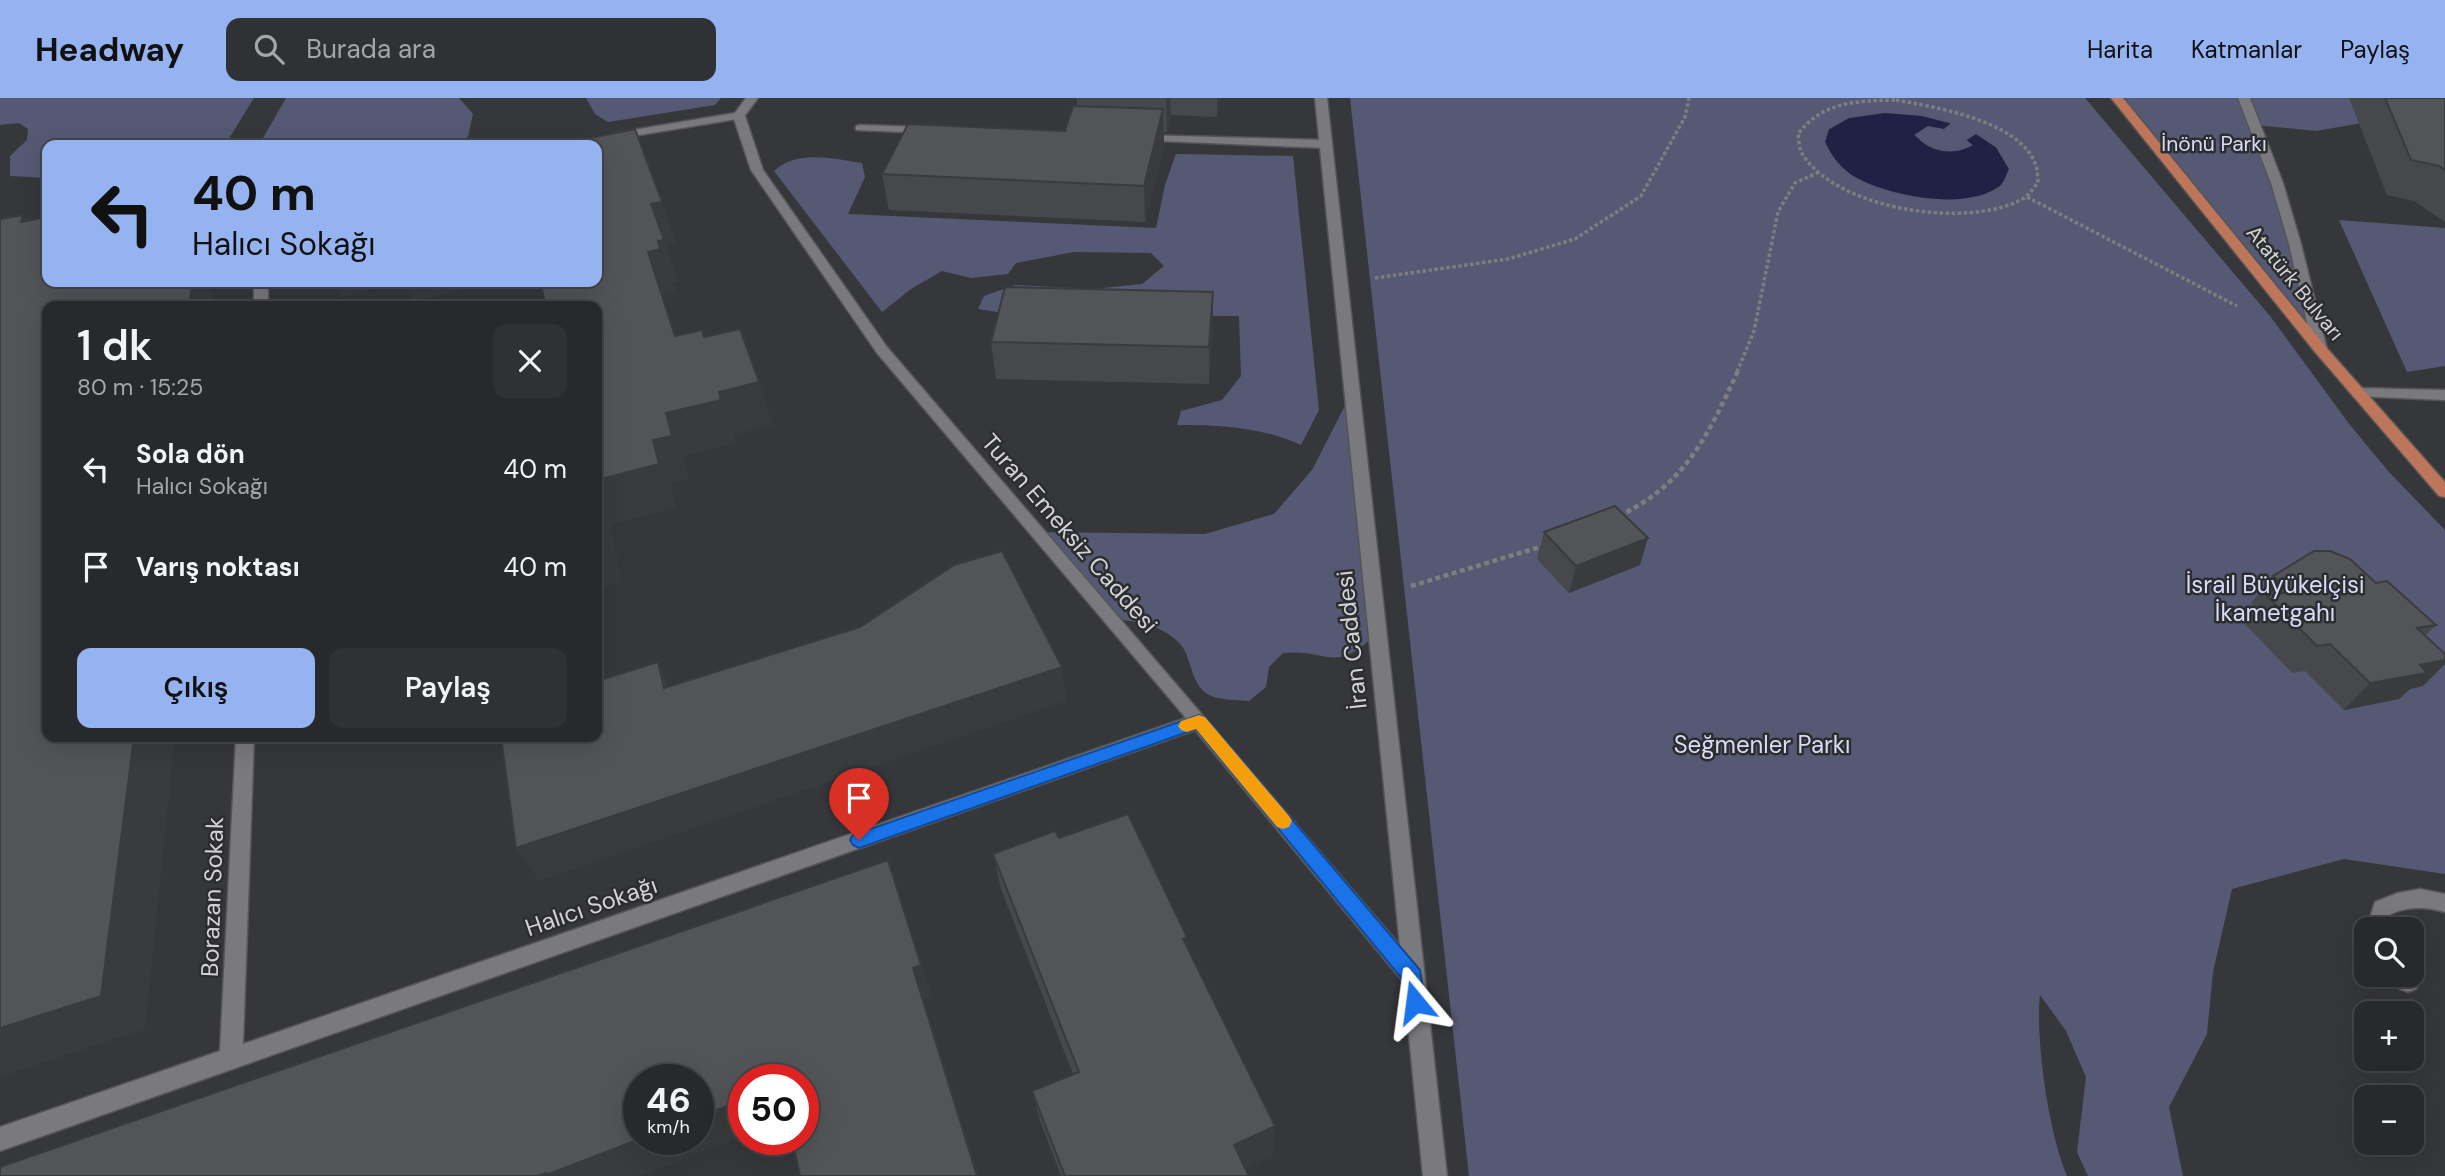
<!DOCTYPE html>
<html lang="tr">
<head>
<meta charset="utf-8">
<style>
  :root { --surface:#28292c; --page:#303134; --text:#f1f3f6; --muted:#a5a6a9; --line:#444548; --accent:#95b2f1 }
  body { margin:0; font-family:"DM Sans",sans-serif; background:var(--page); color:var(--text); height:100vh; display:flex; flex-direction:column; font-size:26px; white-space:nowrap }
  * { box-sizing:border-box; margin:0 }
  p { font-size:23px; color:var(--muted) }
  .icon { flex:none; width:38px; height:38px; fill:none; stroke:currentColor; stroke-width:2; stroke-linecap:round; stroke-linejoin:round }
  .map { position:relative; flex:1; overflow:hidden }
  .details { position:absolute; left:42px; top:203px; width:560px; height:441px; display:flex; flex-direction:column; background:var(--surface); border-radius:14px; box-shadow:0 7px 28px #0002,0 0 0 2px var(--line) }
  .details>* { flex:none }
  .hud { position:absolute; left:42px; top:42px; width:560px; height:147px; border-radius:14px; box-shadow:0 7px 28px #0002,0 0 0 2px var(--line); background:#95b2f1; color:#111; overflow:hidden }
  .tools { position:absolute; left:2354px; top:819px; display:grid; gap:14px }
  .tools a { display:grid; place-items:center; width:70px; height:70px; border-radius:14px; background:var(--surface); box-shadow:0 7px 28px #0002,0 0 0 2px var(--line); font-size:35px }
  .speed { position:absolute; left:623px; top:966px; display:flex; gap:14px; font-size:35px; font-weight:700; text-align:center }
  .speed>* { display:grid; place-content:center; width:91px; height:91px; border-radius:50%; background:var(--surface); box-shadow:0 7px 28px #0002,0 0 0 2px var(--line); line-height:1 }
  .speed small { font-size:18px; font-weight:400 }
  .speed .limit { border:10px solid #d22; background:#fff; color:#111 }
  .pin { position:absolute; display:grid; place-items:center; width:60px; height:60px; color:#fff; margin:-72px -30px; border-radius:50% 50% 50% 0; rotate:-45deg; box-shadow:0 0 7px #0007 }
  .pin .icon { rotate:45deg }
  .me { position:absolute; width:77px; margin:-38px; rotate:344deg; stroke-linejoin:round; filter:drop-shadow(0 0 5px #0008) }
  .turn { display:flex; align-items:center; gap:24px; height:147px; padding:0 35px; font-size:32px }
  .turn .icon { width:91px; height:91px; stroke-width:2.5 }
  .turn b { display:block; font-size:49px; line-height:60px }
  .round { display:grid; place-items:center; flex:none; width:74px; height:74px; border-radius:14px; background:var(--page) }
  .headline { display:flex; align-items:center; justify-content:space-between; height:119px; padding:0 35px }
  h1 { font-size:42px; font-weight:600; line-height:52px }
  .action { display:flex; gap:14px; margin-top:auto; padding:14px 35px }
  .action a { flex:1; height:80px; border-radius:14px; background:var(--accent); color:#111; font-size:28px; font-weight:600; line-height:80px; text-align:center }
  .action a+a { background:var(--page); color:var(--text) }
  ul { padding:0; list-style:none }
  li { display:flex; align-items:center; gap:21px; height:98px; padding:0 35px }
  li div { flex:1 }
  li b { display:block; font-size:26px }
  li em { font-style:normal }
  header { display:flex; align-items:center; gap:42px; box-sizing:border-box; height:98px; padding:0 35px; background:var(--accent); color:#111 }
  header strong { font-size:33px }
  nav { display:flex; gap:38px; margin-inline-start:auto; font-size:24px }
  .search { width:490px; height:63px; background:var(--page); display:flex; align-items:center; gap:18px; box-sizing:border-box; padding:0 24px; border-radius:14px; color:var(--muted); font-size:26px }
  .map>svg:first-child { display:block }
  .green { fill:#565973 }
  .water { fill:#202144; stroke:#565770; stroke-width:2 }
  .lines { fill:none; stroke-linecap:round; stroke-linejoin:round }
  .service-casing { stroke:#555557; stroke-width:3 }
  .minor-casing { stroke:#555557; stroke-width:3 }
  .tertiary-casing { stroke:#555557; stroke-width:3 }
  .secondary-casing { stroke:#555557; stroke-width:3 }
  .primary-casing { stroke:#555557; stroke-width:3 }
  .path-far1 { stroke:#7e7e81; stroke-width:3.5; stroke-dasharray:3.5 2.5; stroke-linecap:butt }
  .path { stroke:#7e7e81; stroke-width:4.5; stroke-dasharray:5 3.5; stroke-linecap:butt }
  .service { fill:#7a7a7e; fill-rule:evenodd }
  .minor { fill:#7a7a7e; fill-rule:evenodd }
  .tertiary { fill:#7a7a7e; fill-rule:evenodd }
  .secondary { fill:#7a7a7e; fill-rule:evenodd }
  .primary { fill:#be765b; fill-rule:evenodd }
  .wall { fill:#47484b }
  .shaded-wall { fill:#3a3b3d }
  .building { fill:#535457; stroke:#3a3b3d; stroke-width:2 }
  .route { fill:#1a73e8; stroke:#114b97; stroke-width:2 }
  .slow { fill:#f59e0b }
  .labels { text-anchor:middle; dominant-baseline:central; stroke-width:5; stroke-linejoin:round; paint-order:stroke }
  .far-park-label { font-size:21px; fill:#d9dcf8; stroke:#2c2d2f }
  .far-street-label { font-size:21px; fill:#d4d4d6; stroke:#2c2d2f }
  .street-label { font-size:24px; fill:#d4d4d6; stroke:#2c2d2f }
  .park-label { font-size:24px; fill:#d9dcf8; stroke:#2c2d2f }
</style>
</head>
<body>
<header>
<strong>Headway</strong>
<div class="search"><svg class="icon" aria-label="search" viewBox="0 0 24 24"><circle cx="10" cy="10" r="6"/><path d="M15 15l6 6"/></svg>Burada ara</div>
<nav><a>Harita</a><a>Katmanlar</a><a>Paylaş</a></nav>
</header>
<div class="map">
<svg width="2445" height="1078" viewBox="0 0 2445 1078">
  <rect width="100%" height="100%" fill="#36373a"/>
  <!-- green -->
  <path class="green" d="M 0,0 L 254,0 L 225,47 L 47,47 L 47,80 L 10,78 L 10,58 L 27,42 L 28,31 L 19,25 L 0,27 Z
    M 286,0 L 459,0 L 473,16 L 468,39 L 450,47 L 259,47 Z
    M 586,0 L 721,0 L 715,7 L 608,24 L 595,16 Z
    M 1350,0 L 2085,0 L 2270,218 L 2350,327 L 2389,374 L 2445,432 L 2445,776 L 2344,761 L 2232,791 L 2213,874 L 2207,936 L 2169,1009 L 2183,1078 L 2088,1078 L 2077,1054 L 2086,979 L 2066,933 L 2040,897 C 2035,941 2049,1037 2067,1078 L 1469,1078 Z
    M 2117,0 L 2445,0 L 2419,15 L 2316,33 L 2255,27 L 2320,251 Z
    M 1176,56 L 1293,58 L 1319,312 L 1301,347 C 1262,329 1219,327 1177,327 L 1181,313 L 1222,302 L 1241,278 L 1239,218 L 1014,217 L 978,211 L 984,198 L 1015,187 L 1093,191 L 1142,186 L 1164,168 L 1151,155 L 1074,154 L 1016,165 L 1008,176 L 971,180 L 942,173 L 911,191 L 882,214 L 774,73 C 797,51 834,61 862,65 L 865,79 L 848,116 L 1156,130 L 1165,87 Z
    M 2339,122 L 2445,130 L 2445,268 L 2407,274 Z
    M 1352,294 L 1377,535 C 1334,578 1329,550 1283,555 L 1269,569 L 1266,589 L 1249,603 C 1238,602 1221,602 1211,598 C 1190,588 1193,562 1181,547 C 1164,527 1136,523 1111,521 L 1035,434 L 1205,436 L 1274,416 L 1312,372 Z"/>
  <!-- water -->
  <path class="water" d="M 1885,14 L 1922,17 L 1953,25 L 1944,32 L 1928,29 L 1916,37 C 1931,53 1951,57 1971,47 L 1965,42 L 1976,35 L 1997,49 L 2010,71 C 2007,77 2005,86 2000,89 C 1965,115 1884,99 1850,77 C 1837,68 1830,58 1824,44 L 1828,31 L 1849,19 Z"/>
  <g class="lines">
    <!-- service casing -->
    <g class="service-casing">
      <path id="service" d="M 860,27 L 927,29 L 933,32 L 927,35 L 856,32 L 856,28 Z
        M 1141,37 L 1326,42 L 1332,46 L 1326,50 L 1137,42 L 1135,40 Z
        M 2420,791 L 2445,796 L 2445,814 C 2426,809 2409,808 2391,816 L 2386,831 L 2366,832 L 2375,804 L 2398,795 Z
        M 2412,873 L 2419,884 L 2416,891 L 2408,894 L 2400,891 L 2390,877 L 2412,877 Z"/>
    </g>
    <!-- minor casing -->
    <g class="minor-casing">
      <path id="minor" d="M 735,16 L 745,18 L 763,72 L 887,249 L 1421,872 L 1424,879 L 1421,886 L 1413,889 L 1405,886 L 1195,632 L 0,1053 L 0,1029 L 220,953 L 236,639 L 254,639 L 243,946 L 1186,620 L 877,255 L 751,72 L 733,18 Z
        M 254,184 L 268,184 L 268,208 L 254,208 Z
        M 2358,290 L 2445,292 L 2445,302 L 2353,298 L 2351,295 Z"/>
    </g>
    <!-- tertiary casing -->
    <g class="tertiary-casing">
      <path id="tertiary" d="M 746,0 L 758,0 L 743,20 L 615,41 L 609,38 L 615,35 L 735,15 Z"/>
    </g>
    <!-- secondary casing -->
    <g class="secondary-casing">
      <path id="secondary" d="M 1315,0 L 1327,0 L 1447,1078 L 1423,1078 Z
        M 2238,0 L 2250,0 L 2283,85 L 2301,146 L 2327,251 L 2325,254 L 2315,254 L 2313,251 L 2289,146 L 2271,85 Z"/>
    </g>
    <!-- primary casing -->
    <g class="primary-casing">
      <path id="primary" d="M 2111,0 L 2123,0 L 2325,248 L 2445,384 L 2445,399 L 2439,398 L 2315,254 Z"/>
    </g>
    <!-- path-far1 -->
    <path class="path-far1" d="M 1896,2 C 1935,9 2022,23 2036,68 C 2038,72 2037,79 2038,84 C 2034,90 2030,96 2024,100 C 1970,132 1838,112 1803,57 C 1799,51 1799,43 1798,36 C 1823,3 1857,3 1896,2 Z
      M 2027,99 L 2237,208
      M 1375,180 L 1508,161 L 1575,141 L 1641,98 L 1685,19 L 1689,0
      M 1737,274 L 1754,233 L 1778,114 L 1795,85 L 1819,74"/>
    <!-- path -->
    <path class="path" d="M 1619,418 C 1686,386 1708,337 1738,273
      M 1411,488 L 1543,448"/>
    <!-- service -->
    <use href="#service" class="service"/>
    <!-- minor -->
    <use href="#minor" class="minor"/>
    <!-- tertiary -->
    <use href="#tertiary" class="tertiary"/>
    <!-- secondary -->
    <use href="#secondary" class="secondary"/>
    <!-- primary -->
    <use href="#primary" class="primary"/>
  </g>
  <!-- wall -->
  <path class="wall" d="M 1077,0 L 1221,0 L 1217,19 L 1171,17 L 1167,34 L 1163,34 L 1164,46 L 1145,124 L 889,112 L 882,76 L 1065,33 L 1077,8 Z
    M 2349,0 L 2445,0 L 2445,124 L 2414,103 L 2387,97 Z
    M 1213,194 L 1213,231 L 1209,286 L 996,281 L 991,244 Z
    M 1544,434 L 1640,467 L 1569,495 L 1537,461 Z
    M 2273,478 L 2436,527 L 2425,538 L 2423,588 L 2410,591 L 2399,601 L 2344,612 L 2305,573 L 2292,575 L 2244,525 L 2256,511 L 2251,505 Z
    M 1059,740 L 1187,839 L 1188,850 L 1275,1028 L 1273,1058 L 1245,1070 L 1249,1078 L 1061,1078 L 1040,1023 L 1032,993 L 1073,976 L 1001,791 L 993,756 Z"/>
  <!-- shaded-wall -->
  <path class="shaded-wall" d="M 1166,0 L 1170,0 L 1171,17 L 1167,34 Z
    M 1217,0 L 1221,0 L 1217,19 Z
    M 1163,11 L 1164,46 L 1145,124 L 1144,88 Z
    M 662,104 L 676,145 L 666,147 L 679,184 L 672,185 L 675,194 L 663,196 L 691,281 L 648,154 L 658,143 L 651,106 Z
    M 23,117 L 47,149 L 21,124 Z
    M 182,184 L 204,184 L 219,207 L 219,208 L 189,208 Z
    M 331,184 L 465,184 L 466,191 L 413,203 L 404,185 L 340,199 Z
    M 1213,194 L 1213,231 L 1209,286 L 1209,249 Z
    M 759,284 L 773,327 L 734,337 L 736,345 L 683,359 L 689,381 L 671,385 L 676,409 L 611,427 L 622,484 L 597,491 L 597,382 L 653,342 L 666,315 L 719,294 Z
    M 1648,440 L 1640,467 L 1569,495 L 1576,468 Z
    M 2445,562 L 2445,566 L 2423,588 L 2410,591 L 2399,601 L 2344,612 L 2370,585 L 2420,567 Z
    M 658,564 L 674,598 L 664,590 Z
    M 1062,569 L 1066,603 L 539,783 L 516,750 Z
    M 134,639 L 175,639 L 145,931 L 0,979 L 0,930 Z
    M 888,762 L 932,899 L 924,902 L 979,1078 L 977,1078 L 913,870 Z
    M 1187,839 L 1189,873 L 1183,841 Z
    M 744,1002 L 744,1038 L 641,1078 L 538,1078 L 640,1041 L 698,1041 L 698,1019 Z
    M 1275,1028 L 1273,1058 L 1234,1076 L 1234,1047 Z"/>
  <!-- building -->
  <path class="building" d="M 2385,0 L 2445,0 L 2445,72 L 2439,68 L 2411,62 Z
    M 1073,8 L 1163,11 L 1144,88 L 882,76 L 908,26 L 1065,33 Z
    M 635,31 L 662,104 L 651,106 L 664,142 L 658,143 L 660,151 L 648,154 L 675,238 L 702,232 L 704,239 L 740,231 L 759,284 L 719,294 L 721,302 L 666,315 L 672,338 L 653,342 L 659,366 L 597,382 L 597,208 L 546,208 L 540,184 L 597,184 L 597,47 L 554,47 Z
    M 23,117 L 21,124 L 47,119 L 47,184 L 193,184 L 189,208 L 47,208 L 47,639 L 134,639 L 101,898 L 0,930 L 0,121 Z
    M 1005,189 L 1213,194 L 1209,249 L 991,244 Z
    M 1615,408 L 1648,440 L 1576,468 L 1544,434 Z
    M 597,416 L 601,441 L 597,442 Z
    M 1002,453 L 1062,569 L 516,750 L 501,639 L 597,639 L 597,583 L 658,564 L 664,590 L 860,529 L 954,467 Z
    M 2314,453 L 2330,453 L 2350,461 L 2376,485 L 2387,483 L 2436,527 L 2417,530 L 2445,556 L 2445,562 L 2420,567 L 2427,575 L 2370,585 L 2330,546 L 2317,548 L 2267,498 L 2290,494 L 2273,478 Z
    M 1128,716 L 1187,839 L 1183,841 L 1275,1028 L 1234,1047 L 1249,1078 L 1065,1078 L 1032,993 L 1079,974 L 993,756 L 1055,733 L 1059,740 Z
    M 888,762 L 921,867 L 913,870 L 977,1078 L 800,1078 L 792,1041 L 803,1041 L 803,982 L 744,982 L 744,1002 L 698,1019 L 698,982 L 639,982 L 639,1041 L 640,1041 L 546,1077 L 546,1075 L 538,1078 L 0,1078 L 0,1069 Z"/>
  <!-- route -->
  <path class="route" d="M 1199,617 L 1205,619 L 1420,872 L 1425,904 L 1422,910 L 1415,913 L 1408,910 L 1403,882 L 1196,631 L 859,750 L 853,747 L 850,742 L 853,737 Z"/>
  <!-- slow -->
  <path class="slow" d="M 1199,617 L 1205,619 L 1289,718 L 1292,723 L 1289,729 L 1283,731 L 1277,729 L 1196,631 L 1187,634 L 1181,632 L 1178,628 L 1181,623 Z"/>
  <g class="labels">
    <!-- far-park labels -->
    <g class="far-park-label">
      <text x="2214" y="46">İnönü Parkı</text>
    </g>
    <!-- far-street labels -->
    <g class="far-street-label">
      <text transform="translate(2295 185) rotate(51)">Atatürk Bulvarı</text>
    </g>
    <!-- street labels -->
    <g class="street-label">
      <text transform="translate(1070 435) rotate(49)">Turan Emeksiz Caddesi</text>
      <text transform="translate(1351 542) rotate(-96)">İran Caddesi</text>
      <text transform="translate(212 799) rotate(-88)">Borazan Sokak</text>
      <text transform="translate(591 808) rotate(-19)">Halıcı Sokağı</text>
    </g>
    <!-- park labels -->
    <g class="park-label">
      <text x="2275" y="486">İsrail Büyükelçisi<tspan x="2275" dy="28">İkametgahı</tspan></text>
      <text x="1762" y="646">Seğmenler Parkı</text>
    </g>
  </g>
</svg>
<div class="tools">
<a><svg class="icon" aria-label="search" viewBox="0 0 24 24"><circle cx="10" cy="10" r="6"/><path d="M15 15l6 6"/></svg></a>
<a>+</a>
<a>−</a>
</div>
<div class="speed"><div>46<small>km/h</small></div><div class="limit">50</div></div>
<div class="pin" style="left:859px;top:742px;background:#d93025"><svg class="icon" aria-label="arrive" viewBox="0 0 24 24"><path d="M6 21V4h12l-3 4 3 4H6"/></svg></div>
<svg class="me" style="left:1415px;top:904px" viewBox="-20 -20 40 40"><path d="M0-17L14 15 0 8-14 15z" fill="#1a73e8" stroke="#fff" stroke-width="4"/></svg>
<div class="hud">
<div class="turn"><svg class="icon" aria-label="left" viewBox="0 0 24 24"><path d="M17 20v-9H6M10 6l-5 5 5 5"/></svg><div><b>40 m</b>Halıcı Sokağı</div></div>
</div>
<section class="details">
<div class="headline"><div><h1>1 dk</h1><p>80 m · 15:25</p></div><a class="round"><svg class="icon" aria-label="close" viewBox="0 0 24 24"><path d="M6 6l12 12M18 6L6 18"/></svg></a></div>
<ul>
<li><svg class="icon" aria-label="left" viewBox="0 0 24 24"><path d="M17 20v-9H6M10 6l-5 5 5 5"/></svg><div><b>Sola dön</b><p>Halıcı Sokağı</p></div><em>40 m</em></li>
<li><svg class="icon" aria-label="arrive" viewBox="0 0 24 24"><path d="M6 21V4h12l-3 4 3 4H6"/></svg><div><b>Varış noktası</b></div><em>40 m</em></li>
</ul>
<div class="action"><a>Çıkış</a><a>Paylaş</a></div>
</section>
</div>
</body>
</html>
